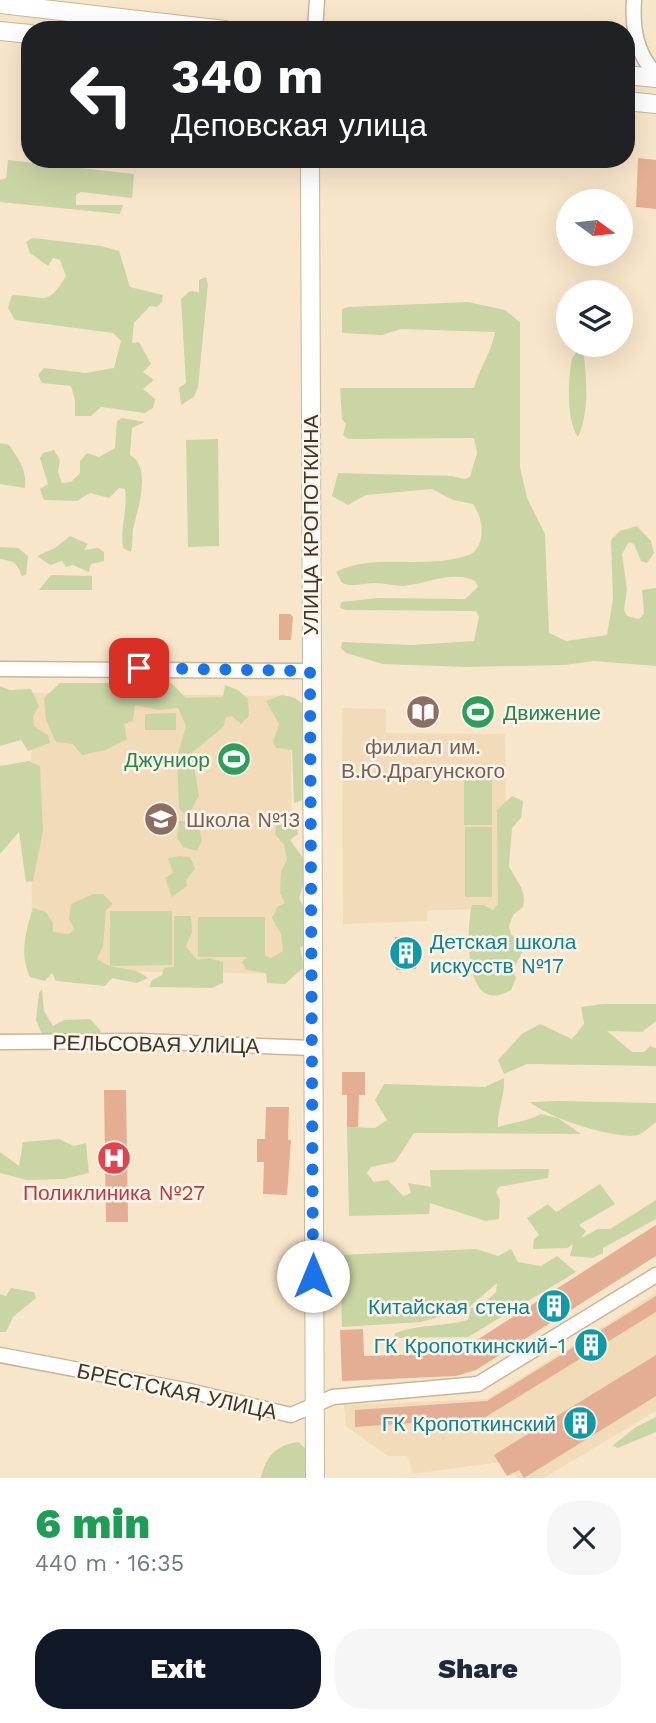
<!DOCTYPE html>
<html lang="en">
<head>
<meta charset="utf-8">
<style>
  :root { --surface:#fff; --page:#f6f6f7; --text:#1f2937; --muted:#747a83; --accent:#111827 }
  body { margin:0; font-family:"Work Sans",sans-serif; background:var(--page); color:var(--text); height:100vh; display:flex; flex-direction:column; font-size:26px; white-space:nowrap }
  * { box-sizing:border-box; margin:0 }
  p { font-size:23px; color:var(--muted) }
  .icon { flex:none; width:38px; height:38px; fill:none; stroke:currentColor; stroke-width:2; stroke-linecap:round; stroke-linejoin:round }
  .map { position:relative; height:1478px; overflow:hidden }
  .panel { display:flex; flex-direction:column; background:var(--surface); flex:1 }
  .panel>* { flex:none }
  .banner { position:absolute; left:21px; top:21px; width:614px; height:147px; border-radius:28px; box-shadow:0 7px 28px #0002; background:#202124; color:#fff; overflow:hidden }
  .needle { width:46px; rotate:105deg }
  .tools { position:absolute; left:556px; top:189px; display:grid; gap:14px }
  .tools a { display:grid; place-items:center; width:77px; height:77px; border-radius:50%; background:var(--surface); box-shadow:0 7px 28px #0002; font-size:35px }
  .pin { position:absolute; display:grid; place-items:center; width:60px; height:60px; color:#fff; margin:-30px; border-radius:14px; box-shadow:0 4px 10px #0006 }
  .me { position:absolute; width:77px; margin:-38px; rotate:0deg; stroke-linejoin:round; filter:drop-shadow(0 0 5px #0008) }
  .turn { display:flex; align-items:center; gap:24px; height:147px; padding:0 35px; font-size:32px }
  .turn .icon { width:91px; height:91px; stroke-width:2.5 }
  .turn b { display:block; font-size:49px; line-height:60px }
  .round { display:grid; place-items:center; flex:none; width:74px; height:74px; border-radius:28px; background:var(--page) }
  .overview { display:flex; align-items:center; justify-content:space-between; height:119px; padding:0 35px }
  h1 { font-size:42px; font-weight:800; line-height:52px; color:#1e9e55 }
  .action { display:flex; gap:14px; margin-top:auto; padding:14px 35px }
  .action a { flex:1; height:80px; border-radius:28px; background:var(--accent); color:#fff; font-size:28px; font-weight:800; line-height:80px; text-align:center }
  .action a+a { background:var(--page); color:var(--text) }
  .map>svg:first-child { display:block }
  .built { fill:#f2dbb8 }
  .green { fill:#cad5a5 }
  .building { fill:#e3ae94 }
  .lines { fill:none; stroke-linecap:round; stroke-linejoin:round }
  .minor-casing { stroke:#c8b69b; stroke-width:17 }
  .major-casing { stroke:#c8b69b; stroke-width:20 }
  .minor { stroke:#fff; stroke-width:14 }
  .major { stroke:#fff; stroke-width:18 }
  .route { stroke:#1a73e8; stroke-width:12; stroke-dasharray:0 21.6 }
  .labels { text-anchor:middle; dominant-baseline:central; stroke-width:5; stroke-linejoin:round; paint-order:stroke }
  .street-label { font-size:21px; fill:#3d362b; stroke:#fcf5ea }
  .leisure-label { font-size:21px; fill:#27864d; stroke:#fcf5ea; text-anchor:start }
  .education-label { font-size:21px; fill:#785e54; stroke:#fcf5ea }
  .culture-label { font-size:21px; fill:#0d838f; stroke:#fcf5ea; text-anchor:end }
  .health-label { font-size:21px; fill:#be3a42; stroke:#fcf5ea }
</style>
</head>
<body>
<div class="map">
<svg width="656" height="1478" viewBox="0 0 656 1478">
  <rect width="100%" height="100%" fill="#f8e6ca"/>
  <!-- built -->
  <path class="built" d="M 31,693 L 291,696 L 292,974 L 32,970 Z
    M 342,708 L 386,709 L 386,733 L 505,734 L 507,909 L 435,910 L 427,911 L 427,921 L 343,924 Z
    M 656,1293 L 656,1411 L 544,1478 L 517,1478 L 508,1461 L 413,1474 L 407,1456 L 388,1456 L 346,1426 L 344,1405 L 487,1399 Z"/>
  <!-- green -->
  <path class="green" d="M 8,160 L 134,174 L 132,198 L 81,192 L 76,195 L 76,205 L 123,205 L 120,214 L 0,202 L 0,180 L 6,178 Z
    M 33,238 L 101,246 L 119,251 L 130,287 L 163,295 L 162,302 L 157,307 L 150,306 L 134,323 L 132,343 L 139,342 L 151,364 L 143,372 L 154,380 L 143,389 L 155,399 L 153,408 L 145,413 L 101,407 L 91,416 L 75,416 L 75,400 L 71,386 L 42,383 L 38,375 L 44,368 L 86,373 L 114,368 L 121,341 L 113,333 L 15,320 L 8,308 L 12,295 C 43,295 47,309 66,276 L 60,260 L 53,258 L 48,266 L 30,253 L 26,242 Z
    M 206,277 L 208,285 L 198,387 L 194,397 L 181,405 L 179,388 L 186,383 L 181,299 L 190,291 L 199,292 L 199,280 Z
    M 468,302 L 505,310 L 520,322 L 520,467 L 527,498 L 545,534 L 549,633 L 566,641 L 607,635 L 613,599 L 611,540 L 620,531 L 637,526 L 651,541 L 654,553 L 647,563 L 641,561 L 634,544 L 629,542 L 622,554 L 627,589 L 624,610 L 627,616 L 639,619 L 644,614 L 642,590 L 656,588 L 656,666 L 594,661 L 565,665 L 465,667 L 383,664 L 346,653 L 341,648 L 342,642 L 412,645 L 474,641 L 479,617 L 476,611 L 346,610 L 340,608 L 341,602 L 378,598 L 465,599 L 478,587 L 475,581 C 452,570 427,584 403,586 C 394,586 384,583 375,583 C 362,583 354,588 342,583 L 336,572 C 374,552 428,571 471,554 C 487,543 483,518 473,504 L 453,500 L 432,489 L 366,495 L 348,505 L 332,496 L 338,473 L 451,476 L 464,479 L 470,477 L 477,453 L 474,438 L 348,439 L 343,435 L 346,424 L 342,419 L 340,388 L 474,388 C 479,368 492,352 495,332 L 401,329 L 382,335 L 342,333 L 342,309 L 348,307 Z
    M 582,346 C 587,372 590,412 578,437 C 566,420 568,379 572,359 C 574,354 579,350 582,346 Z
    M 122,418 L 145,422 L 132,428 L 130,455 C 152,467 138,509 133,529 C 132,537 133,544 131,552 L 123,548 C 120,527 128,509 125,489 L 119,488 L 109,498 L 90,493 L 77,501 L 44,500 L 40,489 L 48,484 L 40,458 L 43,453 L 54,450 L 60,460 L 58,472 L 62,483 L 71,482 L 80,473 L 80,461 L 87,453 L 99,457 L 115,448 L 117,421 Z
    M 218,439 L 219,546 L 188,547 L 186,440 Z
    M 0,443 L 9,445 C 19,459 27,470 25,488 L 0,484 Z
    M 70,536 L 88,544 L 84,550 L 98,548 L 104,552 L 104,561 L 91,564 L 89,572 L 73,565 L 66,567 L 62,561 L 50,565 L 37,556 L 55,548 Z
    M 0,547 L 18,548 L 28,556 L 26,575 L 22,576 C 17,563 14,561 0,559 Z
    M 51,575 L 92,576 L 92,590 L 39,590 Z
    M 60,683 L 171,683 L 186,698 L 223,697 L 225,685 L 238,690 L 248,699 L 249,716 L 241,724 L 232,716 L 226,717 L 224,726 L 192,753 L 199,796 L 187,817 L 179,808 L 177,757 L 186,726 L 178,708 L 158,710 L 135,705 L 133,721 L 124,724 L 127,739 L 106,750 L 82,755 L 73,744 L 56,742 L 46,720 L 44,698 Z
    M 0,686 L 10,690 L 31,689 L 39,706 L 33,716 L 34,726 L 48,735 L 50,743 L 28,751 L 21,740 L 0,746 Z
    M 282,695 L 295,698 L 313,712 L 304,743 L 303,800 L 294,803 L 292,750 L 276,748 L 273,742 L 279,724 L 266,701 Z
    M 176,713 L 176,730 L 145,730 L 145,714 Z
    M 29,761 L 40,766 L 43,831 L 33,881 L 26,882 L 19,832 L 0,854 L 0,766 Z
    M 464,770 L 492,770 L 492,825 L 464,825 Z
    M 512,796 L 523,801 L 521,818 L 512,828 L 509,866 C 516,882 527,888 523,907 L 513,915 L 509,926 L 511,934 L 525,947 L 513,970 L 516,978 L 511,990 C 463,1019 466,928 472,905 L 483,905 L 493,910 L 498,904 L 497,810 Z
    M 285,815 L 294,816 L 298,834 L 290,840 L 309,866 L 299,898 L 309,918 L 311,939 L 300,948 L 304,967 L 285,984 L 267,983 L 266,973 L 246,970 L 242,962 L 247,957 L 198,957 L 198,917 L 265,917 L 265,956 L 271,958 L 283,951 L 281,934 L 272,918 L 277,907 L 285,903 L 280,893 L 281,872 L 287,860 L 284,845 L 275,834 L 276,826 L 283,822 Z
    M 179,821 L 198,821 L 202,841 L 197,851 L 183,847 L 177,838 Z
    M 465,827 L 492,827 L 492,897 L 465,897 Z
    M 180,856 L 190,857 L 195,869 L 186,880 L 187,886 L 172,897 L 165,878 L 173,873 L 168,858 Z
    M 93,894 L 103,894 L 113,904 L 106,910 L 103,946 L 97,959 C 116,973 132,964 148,978 L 137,983 L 112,978 L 105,986 L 56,981 L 52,973 L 45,981 L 30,977 C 19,955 26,930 33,908 L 46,912 L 53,923 L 53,932 L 69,934 L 74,929 L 69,919 L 71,904 Z
    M 110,911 L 172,911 L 172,965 L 110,966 Z
    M 174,916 L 191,916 L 192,933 L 186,946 L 197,960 L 209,958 L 223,962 L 223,983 L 212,988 L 149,987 L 152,980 L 162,975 L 164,968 L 174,967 Z
    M 42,989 L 44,1011 L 53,1026 L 64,1020 L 90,1019 L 101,1031 L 95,1039 L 76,1034 L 51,1038 L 42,1034 L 36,1020 L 39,993 Z
    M 603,1004 L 656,1004 L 656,1021 L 642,1032 L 607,1031 L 632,1052 L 644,1052 L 650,1046 L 656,1048 L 656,1066 L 527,1064 L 504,1074 L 498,1060 L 522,1034 L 540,1024 L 572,1039 L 584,1024 L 581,1007 Z
    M 504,1078 C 505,1096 497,1110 498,1127 C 513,1122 527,1122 541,1114 L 558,1118 L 581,1134 L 414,1133 L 395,1162 L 371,1167 L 367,1173 L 374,1182 L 388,1180 L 403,1196 L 411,1193 L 408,1183 L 431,1187 L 430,1170 L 549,1169 L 548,1178 L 499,1187 L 496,1192 L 500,1200 L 499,1219 L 486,1221 L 430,1203 L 429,1214 L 349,1216 L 347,1127 L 375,1128 L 387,1120 L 375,1100 L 384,1084 L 485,1087 Z
    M 559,1101 L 656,1103 L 656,1122 C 651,1126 644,1133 638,1135 C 616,1140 548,1118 530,1102 Z
    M 59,1139 L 74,1146 L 86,1143 L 89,1173 L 64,1179 L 27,1180 L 0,1173 L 0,1152 L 19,1166 L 23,1142 Z
    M 600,1184 L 615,1204 L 579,1225 L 586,1231 L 581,1238 L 598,1229 L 610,1229 L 656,1200 L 656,1219 L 603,1248 L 603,1253 L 593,1258 L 570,1256 L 573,1244 L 567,1248 L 533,1249 L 534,1239 L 539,1235 L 527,1218 L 548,1204 L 556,1212 Z
    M 476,1249 L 498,1256 L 511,1249 L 518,1262 L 541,1266 L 557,1256 L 576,1272 L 468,1337 L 395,1338 L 395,1333 C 419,1324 442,1327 468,1320 L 471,1308 L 482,1305 L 496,1292 L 497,1283 L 467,1309 L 421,1322 L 342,1327 L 340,1255 Z
    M 11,1288 L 34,1292 L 36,1298 L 13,1317 L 6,1332 L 0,1332 L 0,1294 L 6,1296 Z
    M 656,1417 L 656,1432 L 618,1448 L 612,1446 L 636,1427 Z
    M 298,1442 L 311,1453 L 311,1478 L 261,1478 C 266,1456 276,1445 298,1442 Z"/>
  <!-- building -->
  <path class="building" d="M 638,158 L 656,160 L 656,209 L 636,207 Z
    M 279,614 L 290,614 L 293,617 L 291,640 L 279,640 Z
    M 395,937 L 415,937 L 416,969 L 396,970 Z
    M 342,1072 L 365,1072 L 365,1095 L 359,1095 L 358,1127 L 347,1127 L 347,1095 L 342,1095 Z
    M 104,1090 L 126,1090 L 128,1222 L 106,1222 Z
    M 266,1107 L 289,1107 L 288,1140 L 291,1140 L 287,1195 L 263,1194 L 264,1162 L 257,1162 L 257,1139 L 265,1139 Z
    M 656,1225 L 656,1256 L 476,1370 L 456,1376 L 342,1381 L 340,1330 L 363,1329 L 364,1356 L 454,1353 L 463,1349 Z
    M 656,1296 L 656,1312 L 484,1418 L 355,1427 L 355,1410 L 487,1401 Z
    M 656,1355 L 656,1396 L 524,1478 L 519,1470 L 507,1476 L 494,1455 Z"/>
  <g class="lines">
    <!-- minor casing -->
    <g class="minor-casing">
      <path id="minor" d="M 634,0 C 632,28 636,54 656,74
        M 315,30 L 317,0
        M 0,669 L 311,671
        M 0,1042 L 140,1041 L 312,1048
        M 0,1355 L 185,1390 L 291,1415 L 333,1397 L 478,1384 L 656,1275"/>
    </g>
    <!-- major casing -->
    <g class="major-casing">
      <path id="major" d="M 0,4 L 225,30
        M 0,31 L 30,34
        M 626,75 L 656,78
        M 626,101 L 656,104
        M 310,159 L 315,1478"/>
    </g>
    <!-- minor -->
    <use href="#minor" class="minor"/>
    <!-- major -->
    <use href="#major" class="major"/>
  </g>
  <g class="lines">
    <!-- route -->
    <path class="route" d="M 139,668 L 310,671 L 313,1276"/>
  </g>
  <!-- icons -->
  <defs>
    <g id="library-disc" transform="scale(1.75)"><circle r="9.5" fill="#8d6e63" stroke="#fcf5ea"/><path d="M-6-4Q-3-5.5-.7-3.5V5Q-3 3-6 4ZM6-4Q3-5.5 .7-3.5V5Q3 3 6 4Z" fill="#fff"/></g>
    <g id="stadium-disc" transform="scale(1.75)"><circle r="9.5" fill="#2e9e5b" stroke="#fcf5ea"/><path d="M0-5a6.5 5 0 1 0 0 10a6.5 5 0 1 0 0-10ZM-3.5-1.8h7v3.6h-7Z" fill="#fff"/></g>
    <g id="school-disc" transform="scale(1.75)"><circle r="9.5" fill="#8d6e63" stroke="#fcf5ea"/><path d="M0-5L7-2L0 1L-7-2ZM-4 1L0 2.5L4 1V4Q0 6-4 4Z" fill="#fff"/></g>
    <g id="building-disc" transform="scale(1.75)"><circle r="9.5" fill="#0f9aa8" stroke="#fcf5ea"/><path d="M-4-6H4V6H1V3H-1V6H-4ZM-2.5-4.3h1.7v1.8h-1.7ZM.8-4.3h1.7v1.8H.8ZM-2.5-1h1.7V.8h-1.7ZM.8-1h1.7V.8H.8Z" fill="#fff"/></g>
    <g id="hospital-disc" transform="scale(1.75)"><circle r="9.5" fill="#e0444e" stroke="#fcf5ea"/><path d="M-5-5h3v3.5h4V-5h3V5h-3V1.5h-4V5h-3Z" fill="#fff"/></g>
  </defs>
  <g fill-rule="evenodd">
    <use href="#library-disc" x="423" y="712"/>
    <use href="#stadium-disc" x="478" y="712"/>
    <use href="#stadium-disc" x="234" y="759"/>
    <use href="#school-disc" x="161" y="819"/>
    <use href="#building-disc" x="406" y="953"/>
    <use href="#hospital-disc" x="114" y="1158"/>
    <use href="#building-disc" x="554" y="1306"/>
    <use href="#building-disc" x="591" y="1345"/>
    <use href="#building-disc" x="580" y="1423"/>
  </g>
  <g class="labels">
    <!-- street labels -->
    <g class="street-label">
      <text transform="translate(310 525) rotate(-90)">УЛИЦА КРОПОТКИНА</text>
      <text transform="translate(156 1044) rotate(1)">РЕЛЬСОВАЯ УЛИЦА</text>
      <text transform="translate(177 1391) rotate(12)">БРЕСТСКАЯ УЛИЦА</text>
    </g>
    <!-- leisure labels -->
    <g class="leisure-label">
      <text x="503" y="712">Движение</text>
      <text x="210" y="759" text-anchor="end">Джуниор</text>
    </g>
    <!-- education labels -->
    <g class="education-label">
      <text x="423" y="746">филиал им.<tspan x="423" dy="24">В.Ю.Драгунского</tspan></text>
      <text x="186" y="819" text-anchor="start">Школа №13</text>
    </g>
    <!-- culture labels -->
    <g class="culture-label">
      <text x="430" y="941" text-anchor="start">Детская школа<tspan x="430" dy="24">искусств №17</tspan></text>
      <text x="530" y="1306">Китайская стена</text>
      <text x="566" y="1345">ГК Кропоткинский-1</text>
      <text x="556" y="1423">ГК Кропоткинский</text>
    </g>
    <!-- health labels -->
    <g class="health-label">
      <text x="114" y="1192">Поликлиника №27</text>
    </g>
  </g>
</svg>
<div class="tools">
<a><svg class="needle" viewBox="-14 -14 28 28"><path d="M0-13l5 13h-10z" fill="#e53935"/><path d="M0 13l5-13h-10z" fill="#747a83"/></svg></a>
<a><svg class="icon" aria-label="layers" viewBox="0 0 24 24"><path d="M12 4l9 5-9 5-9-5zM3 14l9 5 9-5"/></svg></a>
</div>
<div class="pin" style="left:139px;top:668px;background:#d93025"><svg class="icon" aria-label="arrive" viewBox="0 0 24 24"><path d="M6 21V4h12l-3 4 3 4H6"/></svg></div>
<svg class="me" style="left:313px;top:1276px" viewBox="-20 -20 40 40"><circle r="19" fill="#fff"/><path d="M0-13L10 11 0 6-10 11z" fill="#1a73e8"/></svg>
<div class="banner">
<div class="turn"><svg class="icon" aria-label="left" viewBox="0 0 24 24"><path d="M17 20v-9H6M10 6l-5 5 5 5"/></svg><div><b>340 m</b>Деповская улица</div></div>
</div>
</div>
<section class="panel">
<div class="overview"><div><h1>6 min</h1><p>440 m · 16:35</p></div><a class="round"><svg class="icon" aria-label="close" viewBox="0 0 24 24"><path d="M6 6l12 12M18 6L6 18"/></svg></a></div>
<div class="action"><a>Exit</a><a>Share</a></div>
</section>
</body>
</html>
